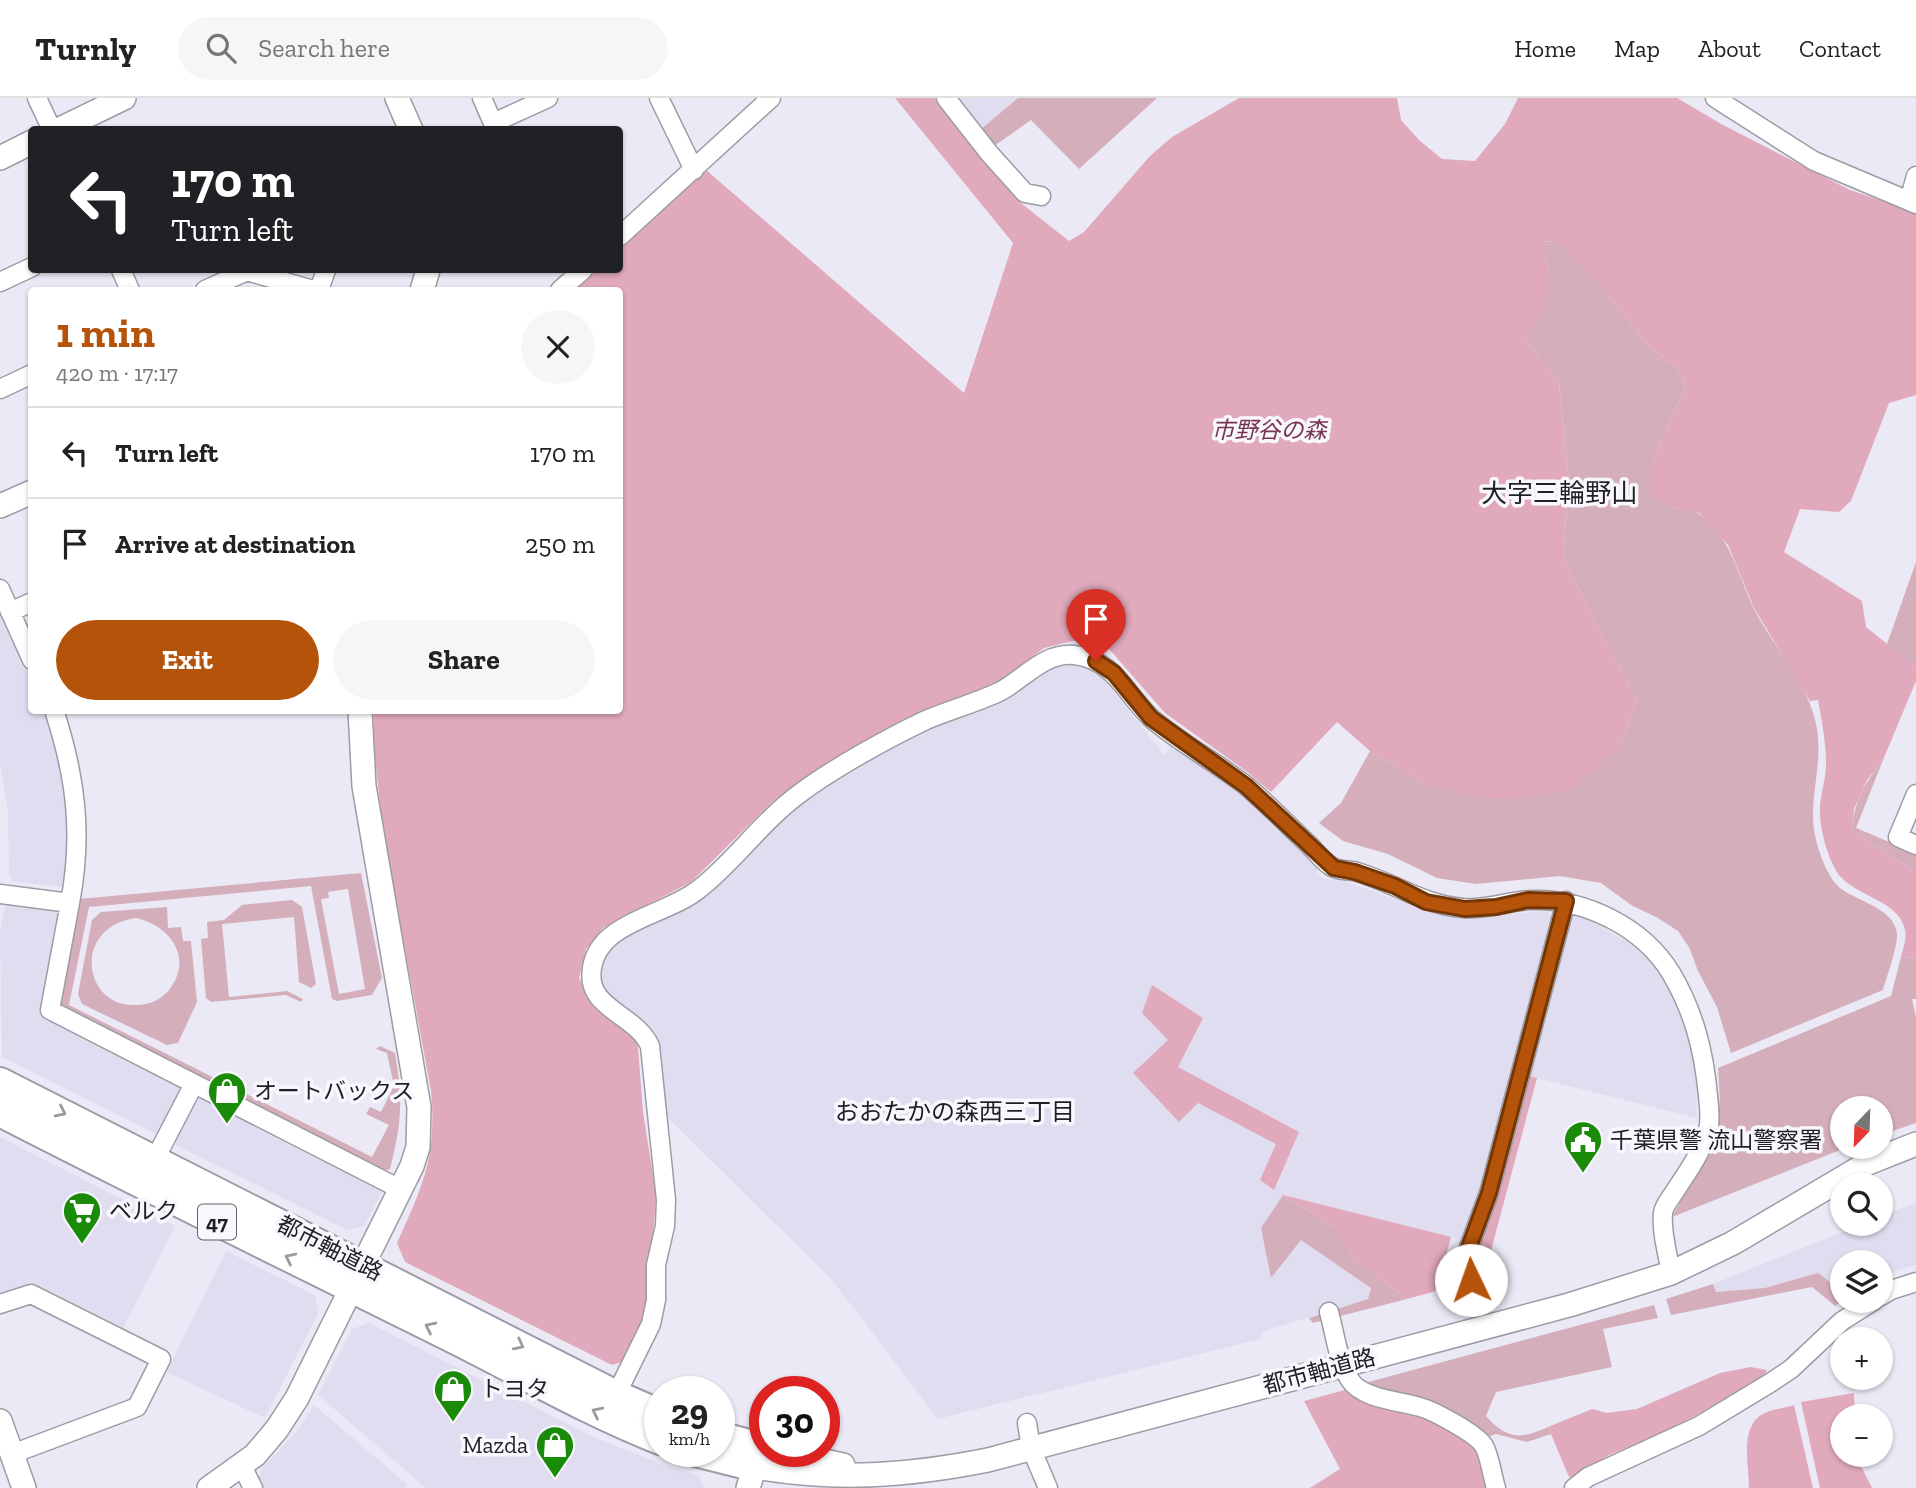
<!DOCTYPE html>
<html lang="en">
<head>
<meta charset="utf-8">
<style>
  :root { --surface:#fff; --page:#f6f6f6; --text:#222; --muted:#767676; --line:#e0e0e0; --accent:#b45309 }
  body { margin:0; font-family:"Zilla Slab","Noto Sans JP",serif; background:var(--page); color:var(--text); height:100vh; display:flex; flex-direction:column; font-size:26px; white-space:nowrap }
  * { box-sizing:border-box; margin:0 }
  p { font-size:23px; color:var(--muted) }
  .icon { flex:none; width:38px; height:38px; fill:none; stroke:currentColor; stroke-width:2; stroke-linecap:round; stroke-linejoin:round }
  .map { position:relative; flex:1; overflow:hidden }
  .panel { position:absolute; left:28px; top:189px; width:595px; height:427px; display:flex; flex-direction:column; background:var(--surface); border-radius:7px; box-shadow:0 2px 5px #0004 }
  .panel>* { flex:none }
  .hud { position:absolute; left:28px; top:28px; width:595px; height:147px; border-radius:7px; box-shadow:0 2px 5px #0004; background:#202124; color:#fff; overflow:hidden }
  .needle { width:46px; rotate:203deg }
  .fabs { position:absolute; left:1830px; top:998px; display:grid; gap:14px }
  .fabs a { display:grid; place-items:center; width:63px; height:63px; border-radius:50%; background:var(--surface); box-shadow:0 2px 5px #0004; font-size:35px }
  .speed { position:absolute; left:644px; top:1278px; display:flex; gap:14px; font-size:35px; font-weight:700; text-align:center }
  .speed>* { display:grid; place-content:center; width:91px; height:91px; border-radius:50%; background:var(--surface); box-shadow:0 2px 5px #0004; line-height:1 }
  .speed small { font-size:18px; font-weight:400 }
  .speed .limit { border:10px solid #d22; background:#fff; color:#111 }
  .pin { position:absolute; display:grid; place-items:center; width:60px; height:60px; color:#fff; margin:-72px -30px; border-radius:50% 50% 50% 0; rotate:-45deg; box-shadow:0 0 7px #0007 }
  .pin .icon { rotate:45deg }
  .me { position:absolute; width:77px; margin:-38px; rotate:357deg; stroke-linejoin:round; filter:drop-shadow(0 0 5px #0008) }
  .turn { display:flex; align-items:center; gap:24px; height:147px; padding:0 28px; font-size:32px }
  .turn .icon { width:91px; height:91px; stroke-width:2.5 }
  .turn b { display:block; font-size:49px; line-height:60px }
  .round { display:grid; place-items:center; flex:none; width:74px; height:74px; border-radius:37px; background:var(--page) }
  .head { display:flex; align-items:center; justify-content:space-between; height:119px; padding:0 28px }
  h1 { font-size:42px; font-weight:700; line-height:52px; color:var(--accent) }
  .action { display:flex; gap:14px; margin-top:auto; padding:14px 28px }
  .action a { flex:1; height:80px; border-radius:42px; background:var(--accent); color:#fff; font-size:28px; font-weight:700; line-height:80px; text-align:center }
  .action a+a { background:var(--page); color:var(--text) }
  ul { padding:0; list-style:none }
  li { display:flex; align-items:center; gap:21px; height:91px; padding:0 28px; border-top:2px solid var(--line) }
  li div { flex:1 }
  li b { display:block; font-size:26px }
  li em { font-style:normal }
  header { display:flex; align-items:center; gap:42px; box-sizing:border-box; height:98px; padding:0 35px; background:var(--surface); border-bottom:2px solid var(--line) }
  header strong { font-size:33px }
  nav { display:flex; gap:38px; margin-inline-start:auto; font-size:24px }
  .search { width:490px; height:63px; background:var(--page); display:flex; align-items:center; gap:18px; box-sizing:border-box; padding:0 24px; border-radius:38px; color:var(--muted); font-size:26px }
  .map>svg:first-child { display:block }
  .built { fill:#e1ddf0 }
  .green { fill:#d4aeba; fill-rule:evenodd }
  .forest { fill:#e1a9bc }
  .lines { fill:none; stroke-linecap:round; stroke-linejoin:round }
  .minor-casing { stroke:#9d9ba5; stroke-width:21 }
  .tertiary-casing { stroke:#9d9ba5; stroke-width:26 }
  .primary-casing { stroke:#9d9ba5; stroke-width:32 }
  .minor { stroke:#fff; stroke-width:18 }
  .tertiary { stroke:#fff; stroke-width:23 }
  .primary { stroke:#fff; stroke-width:28 }
  .oneway { stroke:#9b9a9c }
  .route-casing { stroke:#753606; stroke-width:18 }
  .route { stroke:#b45309; stroke-width:12 }
  .labels { text-anchor:middle; dominant-baseline:central; stroke-width:7; stroke-linejoin:round; paint-order:stroke }
  .shield { fill:#f8f7fe; stroke:#616065; stroke-width:2 }
  .shield-label { font-size:21px; font-weight:bold; fill:#201f23 }
  .park-label { font-size:23px; font-style:italic; fill:#783450; stroke:#f8f7fe }
  .poi-label { font-size:23px; fill:#201f23; stroke:#f8f7fe; text-anchor:start }
  .street-label { font-size:23px; fill:#201f23; stroke:#f8f7fe }
  .neighbourhood-label { font-size:24px; fill:#201f23; stroke:#f8f7fe }
  .quarter-label { font-size:26px; fill:#201f23; stroke:#f8f7fe }
</style>
</head>
<body>
<header>
<strong>Turnly</strong>
<div class="search"><svg class="icon" aria-label="search" viewBox="0 0 24 24"><circle cx="10" cy="10" r="6"/><path d="M15 15l6 6"/></svg>Search here</div>
<nav><a>Home</a><a>Map</a><a>About</a><a>Contact</a></nav>
</header>
<div class="map">
<svg width="1916" height="1390" viewBox="0 0 1916 1390">
  <rect width="100%" height="100%" fill="#ebe9f5"/>
  <!-- built -->
  <path class="built" d="M 955,0 L 1018,0 L 980,32 Z
    M 0,510 L 31,579 L 32,612 L 46,613 L 57,642 L 69,714 L 67,786 L 61,789 L 13,783 L 9,778 L 8,713 L 0,666 Z
    M 1070,562 L 1093,570 L 1101,578 L 1165,658 L 1171,647 L 1177,646 L 1253,703 L 1319,766 L 1316,775 L 1324,781 L 1345,783 L 1423,812 L 1448,817 L 1470,819 L 1548,813 L 1551,819 L 1481,1088 L 1461,1142 L 1283,1097 L 1270,1179 L 1301,1141 L 1371,1190 L 1368,1201 L 1264,1233 L 1260,1241 L 938,1321 L 832,1182 L 662,1014 L 654,945 L 601,892 L 597,873 L 601,855 L 818,692 L 904,641 L 1040,571 Z
    M 11,805 L 60,814 L 43,915 L 181,986 L 183,993 L 161,1034 L 156,1036 L 2,959 L 0,835 L 5,808 Z
    M 1576,815 L 1597,824 L 1611,835 L 1644,853 L 1654,863 L 1677,904 L 1691,943 L 1696,978 L 1697,1020 L 1529,978 L 1563,850 L 1561,847 L 1569,820 Z
    M 201,997 L 380,1087 L 382,1094 L 364,1128 L 347,1132 L 176,1047 L 174,1041 L 196,998 Z
    M 0,1039 L 175,1128 L 123,1230 L 32,1185 L 0,1196 Z
    M 1916,1105 L 1916,1167 L 1897,1172 L 1881,1181 L 1881,1164 L 1843,1164 L 1843,1194 L 1818,1175 L 1765,1190 L 1716,1194 L 1713,1186 L 1865,1125 L 1881,1125 L 1881,1118 Z
    M 226,1153 L 315,1197 L 319,1214 L 265,1320 L 166,1274 Z
    M 369,1225 L 598,1341 L 664,1367 L 699,1378 L 704,1390 L 426,1390 L 318,1297 L 352,1231 Z
    M 314,1307 L 408,1387 L 405,1390 L 264,1390 L 259,1381 L 262,1370 L 297,1333 Z"/>
  <!-- green -->
  <path class="green" d="M 1018,0 L 1157,0 L 1079,71 L 1031,22 L 994,48 L 980,32 Z
    M 1542,143 L 1556,144 L 1600,187 L 1648,248 L 1677,270 L 1686,288 L 1649,371 L 1671,409 C 1679,411 1694,411 1701,417 C 1731,440 1738,477 1753,509 C 1772,548 1807,582 1816,626 C 1825,666 1806,704 1816,742 C 1820,757 1828,780 1840,790 C 1856,803 1894,810 1897,835 C 1898,849 1887,877 1883,892 L 1731,955 L 1717,909 L 1698,873 L 1689,849 L 1678,833 L 1658,820 L 1631,807 L 1601,785 L 1560,778 L 1476,786 L 1437,780 L 1388,756 L 1343,743 L 1319,725 L 1341,705 L 1370,653 L 1426,686 L 1618,651 L 1637,604 L 1563,460 L 1569,384 L 1559,285 L 1525,242 C 1531,227 1541,216 1547,203 C 1554,186 1546,160 1542,143 Z
    M 1916,464 L 1916,569 L 1887,546 Z
    M 1883,662 L 1856,730 L 1916,755 L 1916,774 L 1852,733 C 1854,703 1864,686 1883,662 Z
    M 361,775 L 382,880 L 372,897 L 337,903 L 332,901 L 311,788 L 89,809 L 69,907 L 372,1059 L 389,1027 L 366,1016 L 370,1009 L 381,1014 L 394,988 L 387,955 L 376,951 L 380,948 L 395,955 C 403,1003 402,1023 390,1071 L 383,1073 L 62,910 L 58,904 L 79,801 ZM 348,791 L 365,891 L 339,896 L 321,801 L 329,800 L 328,794 Z
    M 292,802 L 302,809 L 316,886 L 311,890 L 299,884 L 294,819 L 222,826 L 229,899 L 287,893 L 303,901 L 301,904 L 286,897 L 211,904 L 206,900 L 201,841 L 208,840 L 207,824 L 224,822 L 242,807 Z
    M 167,809 L 168,830 L 181,829 L 183,843 L 191,843 L 197,904 L 178,945 L 167,947 L 82,906 L 78,896 L 92,822 L 101,814 ZM 136,820 C 170,827 194,860 169,892 C 161,902 149,907 136,907 C 83,910 71,829 136,820 Z
    M 1901,859 L 1916,861 L 1916,901 L 1912,901 L 1916,920 L 1916,1025 L 1881,1037 L 1881,1010 L 1843,1010 L 1843,1048 L 1850,1048 L 1672,1119 C 1689,1088 1712,1055 1718,1019 C 1721,1003 1719,986 1718,970 L 1891,898 Z
    M 1283,1097 C 1299,1110 1318,1116 1334,1129 C 1344,1136 1344,1148 1351,1156 C 1367,1174 1388,1186 1407,1201 L 1313,1225 L 1309,1220 L 1368,1201 L 1371,1190 L 1301,1142 L 1271,1180 L 1261,1130 Z
    M 1818,1175 L 1843,1194 L 1844,1202 L 1835,1208 L 1812,1189 L 1671,1217 L 1666,1201 L 1713,1186 L 1716,1194 L 1765,1190 Z
    M 1654,1207 L 1658,1220 L 1603,1231 L 1612,1269 L 1496,1294 L 1486,1318 C 1506,1341 1521,1342 1548,1329 L 1551,1336 L 1527,1344 L 1496,1336 L 1481,1341 L 1361,1286 Z"/>
  <!-- forest -->
  <path class="forest" d="M 895,0 L 935,0 L 1022,106 L 1069,143 L 1084,134 L 1150,58 L 1172,39 L 1239,0 L 1397,0 L 1401,22 L 1419,42 L 1442,61 L 1475,63 L 1505,26 L 1518,0 L 1677,0 L 1723,27 L 1850,92 L 1916,114 L 1916,297 L 1889,305 L 1851,403 L 1839,414 L 1800,411 L 1784,454 L 1862,503 L 1866,529 L 1916,569 L 1916,583 L 1883,662 L 1867,682 L 1854,711 L 1852,733 L 1916,774 L 1916,861 L 1901,859 C 1903,851 1907,840 1905,832 C 1900,801 1849,798 1835,771 C 1826,754 1819,728 1820,709 C 1821,694 1826,681 1826,666 C 1826,644 1822,624 1818,602 L 1810,603 L 1754,510 L 1728,447 L 1700,415 L 1671,409 L 1650,394 L 1649,371 L 1686,288 L 1677,270 L 1648,248 L 1600,187 L 1556,144 L 1543,143 C 1545,161 1555,185 1547,203 C 1541,216 1532,227 1525,242 L 1559,285 L 1569,384 L 1563,460 L 1637,604 L 1618,651 L 1571,691 L 1519,701 L 1476,699 L 1426,686 L 1370,653 L 1337,624 L 1271,694 L 1246,673 L 1165,615 L 1110,552 L 1086,540 L 1044,550 L 1002,581 L 808,679 L 772,704 L 691,784 L 603,830 L 586,851 L 579,880 L 590,904 L 605,919 L 625,930 L 636,943 L 638,949 L 643,1014 L 656,1097 L 648,1208 L 645,1219 L 622,1264 L 612,1267 L 405,1164 L 397,1145 C 423,1087 437,1059 431,993 L 382,725 L 373,641 L 374,613 L 620,612 L 620,192 L 572,192 L 595,172 L 620,172 L 620,149 L 705,71 L 964,295 L 1013,145 Z
    M 1152,887 L 1203,920 L 1178,969 L 1299,1034 L 1274,1092 L 1260,1082 L 1276,1046 L 1198,1005 L 1179,1024 L 1133,975 L 1168,942 L 1142,915 Z
    M 1529,978 L 1537,980 L 1484,1179 L 1480,1175 L 1475,1158 L 1499,1093 Z
    M 1283,1097 L 1451,1139 L 1436,1193 L 1407,1201 C 1388,1186 1367,1174 1351,1156 C 1343,1148 1344,1136 1334,1129 C 1318,1116 1299,1110 1283,1097 Z
    M 1751,1269 L 1767,1272 L 1763,1279 L 1668,1333 L 1609,1357 L 1575,1379 L 1569,1379 L 1548,1329 L 1592,1311 L 1607,1315 L 1637,1311 L 1720,1275 Z
    M 1352,1290 L 1420,1312 L 1474,1343 L 1488,1390 L 1310,1390 L 1340,1371 L 1304,1303 Z
    M 1854,1295 L 1855,1318 L 1843,1318 L 1843,1356 L 1855,1356 L 1872,1390 L 1820,1390 L 1801,1304 Z
    M 1794,1307 L 1813,1390 L 1749,1390 C 1749,1367 1738,1325 1767,1314 C 1775,1311 1785,1310 1794,1307 Z"/>
  <g class="lines">
    <!-- minor casing -->
    <g class="minor-casing">
      <path id="minor" d="M 37,0 L 52,32
        M 482,0 L 496,32
        M 659,0 L 694,72
        M 946,0 L 989,55 L 1025,95 L 1041,98
        M 1715,0 L 1814,63 L 1909,103
        M 493,25 L 548,0
        M 1916,78 L 1909,103 L 1916,106
        M 620,138 L 771,0
        M 121,172 L 130,192
        M 0,184 L 32,169
        M 205,192 L 247,173 L 313,192
        M 319,192 L 326,172
        M 560,192 L 583,172
        M 0,291 L 32,276
        M 0,491 L 32,562
        M 10,514 L 32,504
        M 54,612 C 76,679 83,736 70,805
        M 1916,696 L 1898,739 L 1916,747
        M 0,796 L 70,805 L 50,912 L 402,1092
        M 155,1061 L 194,986
        M 1881,1198 L 1891,1192 L 1916,1184
        M 1477,1205 L 1465,1160 L 1489,1095 L 1566,803
        M 0,1206 L 31,1196 L 161,1261 L 137,1309 L 12,1356
        M 1329,1214 C 1335,1236 1338,1263 1350,1282 C 1362,1301 1400,1303 1420,1309 C 1434,1313 1477,1336 1484,1348 C 1490,1359 1492,1377 1496,1390
        M 616,1297 L 651,1226 L 656,1202 L 656,1167 L 665,1128 L 666,1102 L 650,948 C 635,915 585,911 592,870 C 599,823 666,818 699,791 C 735,763 761,724 799,696 C 832,671 888,640 926,622 C 950,612 975,605 999,594 C 1024,581 1044,554 1074,557 C 1114,561 1126,597 1152,621 C 1179,644 1215,664 1244,686 C 1266,704 1286,725 1307,745 C 1315,752 1323,764 1332,769 C 1339,773 1350,772 1357,774 C 1395,785 1423,807 1463,810 C 1487,812 1508,803 1531,802 C 1584,800 1643,829 1671,875 C 1694,914 1704,953 1708,998 C 1709,1009 1711,1021 1708,1032 C 1703,1052 1687,1075 1675,1093 C 1671,1100 1664,1107 1663,1115 C 1661,1134 1668,1157 1671,1175
        M 1027,1325 L 1031,1350 L 1048,1390
        M 242,1368 L 253,1390
        M 1574,1390 L 1588,1379 L 1699,1328 L 1770,1285 L 1791,1271 L 1842,1223 L 1875,1202"/>
    </g>
    <!-- tertiary casing -->
    <g class="tertiary-casing">
      <path id="tertiary" d="M 397,0 L 411,32
        M 58,32 L 124,0
        M 0,60 L 32,44
        M 422,192 L 428,172
        M 0,408 L 32,394
        M 0,1323 L 24,1390
        M 778,1353 L 843,1367
        M 755,1369 C 836,1383 907,1378 988,1362 L 1569,1207 L 1671,1175 L 1733,1145 L 1868,1065 L 1916,1046
        M 209,1390 L 255,1357 L 277,1331 L 297,1300 L 412,1068 L 418,1049 L 419,1009 L 364,688 L 360,612
        M 748,1390 L 759,1354"/>
    </g>
    <!-- primary casing -->
    <g class="primary-casing">
      <path id="primary" d="M 0,984 L 616,1297 L 660,1316
        M 0,1014 C 148,1090 297,1163 446,1237 C 517,1272 586,1313 660,1342
        M 719,1338 L 760,1349
        M 691,1353 L 755,1369"/>
    </g>
    <!-- minor -->
    <use href="#minor" class="minor"/>
    <!-- tertiary -->
    <use href="#tertiary" class="tertiary"/>
    <!-- primary -->
    <use href="#primary" class="primary"/>
  </g>
  <!-- one-way arrows -->
  <defs><path id="oneway-chevron" d="M-2-3.5L2.5 0L-2 3.5" fill="none" stroke-width="1.6" stroke-linecap="round" stroke-linejoin="round" transform="scale(1.75)"/></defs>
  <g class="oneway">
    <use href="#oneway-chevron" transform="translate(61 1014) rotate(26)"/>
    <use href="#oneway-chevron" transform="translate(290 1160) rotate(-154)"/>
    <use href="#oneway-chevron" transform="translate(430 1229) rotate(-154)"/>
    <use href="#oneway-chevron" transform="translate(519 1247) rotate(27)"/>
    <use href="#oneway-chevron" transform="translate(597 1314) rotate(-154)"/>
  </g>
  <g class="lines">
    <!-- route casing -->
    <g class="route-casing">
      <path id="route" d="M 1096,563 L 1114,575 L 1151,620 L 1246,688 L 1334,770 L 1355,774 L 1395,788 L 1426,804 L 1465,811 L 1496,809 L 1528,802 L 1566,803 L 1489,1095 L 1465,1160 L 1471,1182"/>
    </g>
    <!-- route -->
    <use href="#route" class="route"/>
  </g>
  <!-- icons -->
  <defs>
    <g id="shop-pin" transform="scale(2.0125)"><path d="M0 17L-7.5 6A9.5 9.5 0 1 1 7.5 6Z" fill="#1a8a09" stroke="#f8f7fe"/><path d="M-5-2.5h2.3a2.7 3.5 0 0 1 5.4 0H5L5.5 6h-11ZM-1.5-2.5h3a1.5 2.3 0 0 0-3 0Z" fill="#fff"/></g>
    <g id="civic-pin" transform="scale(2.0125)"><path d="M0 17L-7.5 6A9.5 9.5 0 1 1 7.5 6Z" fill="#1a8a09" stroke="#f8f7fe"/><path d="M-.6-6.5H3V-4.5H.6V-3L4-1V1h2V6H-6V1h2V-1L-.6-3ZM-1.2 2.5V6h2.4V2.5Z" fill="#fff"/></g>
    <g id="supermarket-pin" transform="scale(2.0125)"><path d="M0 17L-7.5 6A9.5 9.5 0 1 1 7.5 6Z" fill="#1a8a09" stroke="#f8f7fe"/><path d="M-6-5.5h2.5l.6 2H6L4.5 2H-2.5L-4.4-4H-6ZM-1.5 3.2a1.3 1.3 0 1 0 .1 0ZM3 3.2a1.3 1.3 0 1 0 .1 0Z" fill="#fff"/></g>
  </defs>
  <g fill-rule="evenodd">
    <use href="#shop-pin" x="227" y="993"/>
    <use href="#civic-pin" x="1583" y="1042"/>
    <use href="#supermarket-pin" x="82" y="1113"/>
    <use href="#shop-pin" x="453" y="1291"/>
    <use href="#shop-pin" x="555" y="1347"/>
  </g>
  <g class="labels">
    <!-- shield labels -->
    <rect class="shield" x="198" y="1106.5" width="38" height="35" rx="5"/>
    <g class="shield-label">
      <text x="217" y="1124">47</text>
    </g>
    <!-- park labels -->
    <g class="park-label">
      <text x="1269" y="332">市野谷の森</text>
    </g>
    <!-- poi labels -->
    <g class="poi-label">
      <text x="254" y="993">オートバックス</text>
      <text x="1610" y="1042">千葉県警 流山警察署</text>
      <text x="109" y="1113">ベルク</text>
      <text x="480" y="1291">トヨタ</text>
      <text x="528" y="1347" text-anchor="end">Mazda</text>
    </g>
    <!-- street labels -->
    <g class="street-label">
      <text transform="translate(330 1150) rotate(27)">都市軸道路</text>
      <text transform="translate(1319 1273) rotate(-15)">都市軸道路</text>
    </g>
    <!-- neighbourhood labels -->
    <g class="neighbourhood-label">
      <text x="955" y="1013">おおたかの森西三丁目</text>
    </g>
    <!-- quarter labels -->
    <g class="quarter-label">
      <text x="1559" y="395">大字三輪野山</text>
    </g>
  </g>
</svg>
<div class="fabs">
<a><svg class="needle" viewBox="-14 -14 28 28"><path d="M0-13l5 13h-10z" fill="#e53935"/><path d="M0 13l5-13h-10z" fill="#767676"/></svg></a>
<a><svg class="icon" aria-label="search" viewBox="0 0 24 24"><circle cx="10" cy="10" r="6"/><path d="M15 15l6 6"/></svg></a>
<a><svg class="icon" aria-label="layers" viewBox="0 0 24 24"><path d="M12 4l9 5-9 5-9-5zM3 14l9 5 9-5"/></svg></a>
<a>+</a>
<a>−</a>
</div>
<div class="speed"><div>29<small>km/h</small></div><div class="limit">30</div></div>
<div class="pin" style="left:1096px;top:563px;background:#d93025"><svg class="icon" aria-label="arrive" viewBox="0 0 24 24"><path d="M6 21V4h12l-3 4 3 4H6"/></svg></div>
<svg class="me" style="left:1471px;top:1182px" viewBox="-20 -20 40 40"><circle r="19" fill="#fff"/><path d="M0-13L10 11 0 6-10 11z" fill="#b45309"/></svg>
<div class="hud">
<div class="turn"><svg class="icon" aria-label="left" viewBox="0 0 24 24"><path d="M17 20v-9H6M10 6l-5 5 5 5"/></svg><div><b>170 m</b>Turn left</div></div>
</div>
<section class="panel">
<div class="head"><div><h1>1 min</h1><p>420 m · 17:17</p></div><a class="round"><svg class="icon" aria-label="close" viewBox="0 0 24 24"><path d="M6 6l12 12M18 6L6 18"/></svg></a></div>
<ul>
<li><svg class="icon" aria-label="left" viewBox="0 0 24 24"><path d="M17 20v-9H6M10 6l-5 5 5 5"/></svg><div><b>Turn left</b></div><em>170 m</em></li>
<li><svg class="icon" aria-label="arrive" viewBox="0 0 24 24"><path d="M6 21V4h12l-3 4 3 4H6"/></svg><div><b>Arrive at destination</b></div><em>250 m</em></li>
</ul>
<div class="action"><a>Exit</a><a>Share</a></div>
</section>
</div>
</body>
</html>
